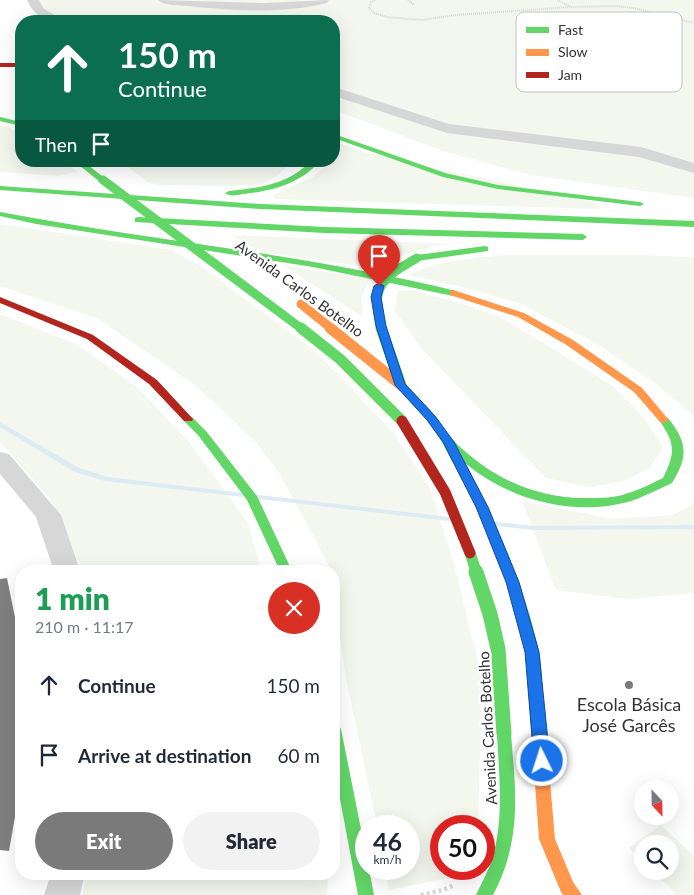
<!DOCTYPE html>
<html lang="en">
<head>
<meta charset="utf-8">
<style>
  :root { --surface:#fff; --page:#f2f2f3; --text:#1f2937; --muted:#747a83; --accent:#7a7a7a }
  body { margin:0; font-family:Lato,sans-serif; background:var(--page); color:var(--text); height:100vh; display:flex; flex-direction:column; font-size:19px; white-space:nowrap }
  * { box-sizing:border-box; margin:0 }
  p { font-size:16px; color:var(--muted) }
  .icon { flex:none; width:28px; height:28px; fill:none; stroke:currentColor; stroke-width:2; stroke-linecap:round; stroke-linejoin:round }
  .map { position:relative; flex:1; overflow:hidden }
  .sheet { position:absolute; left:15px; top:565px; width:325px; height:315px; display:flex; flex-direction:column; background:var(--surface); border-radius:20px; box-shadow:0 5px 20px #0002 }
  .sheet>* { flex:none }
  .top-card { position:absolute; left:15px; top:15px; width:325px; height:152px; border-radius:20px; box-shadow:0 5px 20px #0002; background:#0b6e4f; color:#fff; overflow:hidden }
  .needle { width:32px; rotate:158deg }
  .tools { position:absolute; left:634px; top:780px; display:grid; gap:10px }
  .tools a { display:grid; place-items:center; width:45px; height:45px; border-radius:50%; background:var(--surface); box-shadow:0 5px 20px #0002; font-size:25px }
  .speed { position:absolute; left:355px; top:815px; display:flex; gap:10px; font-size:25px; font-weight:700; text-align:center }
  .speed>* { display:grid; place-content:center; width:65px; height:65px; border-radius:50%; background:var(--surface); box-shadow:0 5px 20px #0002; line-height:1 }
  .speed small { font-size:12px; font-weight:400 }
  .speed .limit { border:8px solid #d22; background:#fff; color:#111 }
  .pin { position:absolute; display:grid; place-items:center; width:42px; height:42px; color:#fff; margin:-51px -21px; border-radius:50% 50% 50% 0; rotate:-45deg; box-shadow:0 0 5px #0007 }
  .pin .icon { rotate:45deg }
  .me { position:absolute; width:55px; margin:-28px; rotate:356deg; stroke-linejoin:round; filter:drop-shadow(0 0 4px #0008) }
  .turn { display:flex; align-items:center; gap:18px; height:105px; padding:0 20px; font-size:22px }
  .turn .icon { width:65px; height:65px; stroke-width:2.5 }
  .turn b { display:block; font-size:35px; line-height:42px }
  .then { display:flex; align-items:center; height:48px; padding:0 20px; background:#0003; gap:10px; font-size:19px }
  .round { display:grid; place-items:center; flex:none; width:52px; height:52px; border-radius:26px; background:var(--page) }
  .headline { display:flex; align-items:center; justify-content:space-between; height:85px; padding:0 20px }
  h1 { font-size:30px; font-weight:800; line-height:38px; color:#1e9e55 }
  .action { display:flex; gap:10px; margin-top:auto; padding:10px 20px }
  .action a { flex:1; height:58px; border-radius:30px; background:var(--accent); color:#fff; font-size:20px; font-weight:800; line-height:58px; text-align:center }
  .action a+a { background:var(--page); color:var(--text) }
  ul { padding:0; list-style:none }
  li { display:flex; align-items:center; gap:15px; height:70px; padding:0 20px }
  li div { flex:1 }
  li b { display:block; font-size:19px }
  li em { font-style:normal }
  .map>svg:first-child { display:block }
  .green { fill:#f3f7ee }
  .lines { fill:none; stroke-linecap:round; stroke-linejoin:round }
  .stream { fill:#dcecf4; fill-rule:evenodd }
  .building { fill:#818181 }
  .path-far1 { stroke:#d7d7d7; stroke-width:2; stroke-dasharray:1 1; stroke-linecap:butt }
  .path { stroke:#d7d7d7; stroke-width:4.5; stroke-dasharray:3 3; stroke-linecap:butt }
  .street { fill:#d7d7d7; fill-rule:evenodd }
  .fast { fill:#63d668; fill-rule:evenodd }
  .slow { fill:#ff974d; fill-rule:evenodd }
  .jam { fill:#b3261e; fill-rule:evenodd }
  .fast-bridge-far2 { stroke:#63d668; stroke-width:9 }
  .fast-bridge-far1 { stroke:#63d668; stroke-width:11 }
  .fast-bridge { stroke:#63d668; stroke-width:15 }
  .slow-bridge-far1 { stroke:#ff974d; stroke-width:9 }
  .slow-bridge { stroke:#ff974d; stroke-width:11 }
  .jam-bridge { stroke:#b3261e; stroke-width:11 }
  .route { fill:#1a73e8; stroke:#114b97 }
  .poi-dot { fill:#7a7a7a; stroke:#fff; stroke-width:2 }
  .labels { text-anchor:middle; dominant-baseline:central; stroke-width:5; stroke-linejoin:round; paint-order:stroke }
  .street-label { font-size:15px; fill:#333; stroke:#fff }
  .near-poi-label { font-size:18px; fill:#333; stroke:#fff }
  .key { fill:#fff; stroke:#c2c2c2; stroke-width:1 }
  .key-label { font-size:14px; fill:#333 }
</style>
</head>
<body>
<div class="map">
<svg width="694" height="895" viewBox="0 0 694 895">
  <rect width="100%" height="100%" fill="#fff"/>
  <!-- green -->
  <path class="green" d="M 30,0 L 694,0 L 694,198 L 531,175 L 443,151 L 334,110 L 334,21 L 51,21 L 33,10 Z
    M 0,126 L 9,127 L 21,134 L 21,161 L 62,161 L 78,172 L 59,176 L 0,172 Z
    M 334,141 L 367,153 L 596,203 L 601,209 L 274,199 L 273,195 L 313,177 L 327,165 L 327,161 L 334,161 Z
    M 120,161 L 286,161 L 286,167 L 277,176 L 262,184 L 230,186 L 160,185 L 149,183 Z
    M 0,224 L 172,250 L 202,267 L 316,352 L 394,433 L 431,491 L 453,560 L 482,678 L 478,826 L 441,826 L 441,869 L 463,869 L 461,875 L 389,890 L 385,869 L 409,869 L 409,826 L 377,826 L 346,678 L 334,597 L 334,571 L 330,571 L 328,563 L 279,473 L 254,440 L 195,385 L 98,319 L 0,286 Z
    M 231,235 L 453,244 L 436,246 L 392,258 L 374,268 L 262,252 Z
    M 508,255 L 632,255 L 694,257 L 694,416 L 656,384 L 597,344 L 519,303 L 467,288 L 408,275 C 440,260 474,258 508,255 Z
    M 284,266 L 370,279 L 361,297 L 363,317 Z
    M 412,290 L 462,304 L 500,317 L 552,348 L 614,387 L 644,418 L 663,447 L 650,468 L 624,481 L 590,487 L 546,478 L 423,350 L 395,311 L 398,291 Z
    M 0,314 L 78,345 L 138,388 L 189,442 L 247,521 L 262,571 L 80,571 L 51,500 L 0,442 Z
    M 522,501 L 613,519 L 673,515 L 694,504 L 694,593 L 629,599 L 556,590 Z
    M 661,825 L 694,856 L 694,895 L 677,895 L 653,871 L 670,871 L 670,844 L 642,844 L 642,861 L 629,848 Z
    M 86,874 L 328,874 L 327,895 L 82,895 Z"/>
  <g class="lines">
    <!-- stream -->
    <path class="stream" d="M 0,422 L 79,468 L 108,477 L 243,493 L 247,495 L 243,497 L 105,481 L 75,472 L 0,427 Z
      M 256,495 L 259,495 L 449,517 L 453,519 L 449,521 L 259,499 L 255,497 Z
      M 494,522 L 497,522 L 534,526 L 694,525 L 694,529 L 534,530 L 497,526 L 494,526 L 493,524 Z"/>
  </g>
  <!-- building -->
  <path class="building" d="M 7,578 L 21,647 L 21,782 L 9,851 L 0,850 L 0,579 Z"/>
  <g class="lines">
    <!-- path-far1 -->
    <path class="path-far1" d="M 375,0 L 371,2 L 369,8 L 374,13 L 387,17 L 422,20 L 456,15 L 571,7
      M 408,0 L 414,5
      M 557,0 L 571,7 L 615,6 L 634,8 L 694,23"/>
    <!-- path -->
    <path class="path" d="M 421,895 L 443,890 L 454,885"/>
    <!-- street -->
    <path class="street" d="M 27,0 L 39,0 L 43,8 L 64,21 C 45,22 35,17 27,0 Z
      M 158,0 L 264,3 L 329,0 L 327,3 C 282,14 234,11 188,6 C 179,5 164,6 158,0 Z
      M 334,87 L 449,124 L 641,147 L 694,163 L 694,173 L 639,157 L 447,133 L 334,96 Z
      M 0,452 L 9,454 L 61,515 L 80,571 L 54,571 L 36,517 L 0,474 Z
      M 51,874 L 85,874 L 80,895 L 44,895 Z"/>
    <!-- fast -->
    <path class="fast" d="M 0,117 L 21,122 L 21,126 L 0,121 Z
      M 334,134 L 445,173 L 498,185 L 640,202 L 644,204 L 640,206 L 498,189 L 443,177 L 334,138 Z
      M 74,161 L 83,161 L 107,180 L 100,182 Z
      M 311,161 L 320,161 C 300,184 272,191 243,194 C 237,195 230,197 225,193 L 229,191 C 260,188 289,184 311,161 Z
      M 0,186 L 260,204 L 694,221 L 694,227 L 260,209 L 0,190 Z
      M 0,212 C 152,241 306,254 456,291 L 458,293 L 453,296 L 313,267 L 36,224 L 0,216 Z
      M 138,217 L 325,227 L 583,234 L 587,237 L 583,240 L 325,233 L 135,222 L 135,218 Z
      M 485,246 L 488,247 L 488,251 L 417,261 L 413,258 L 417,255 Z
      M 401,382 L 405,383 C 415,394 426,405 436,417 C 442,425 447,434 454,441 C 490,477 535,499 587,498 C 601,498 615,498 628,493 C 640,490 652,483 663,478 C 676,452 675,443 659,420 L 660,418 L 668,418 C 687,442 689,456 672,483 C 661,488 649,494 637,499 C 580,519 510,501 465,463 C 496,522 524,584 539,651 C 542,666 542,684 543,700 L 541,704 L 536,706 L 531,704 L 529,700 L 525,652 L 507,582 L 476,507 L 442,442 L 427,420 L 396,385 Z
      M 188,416 L 192,417 L 206,431 L 257,496 L 292,571 L 280,571 L 247,500 L 198,435 L 184,421 L 183,419 L 184,417 Z
      M 334,723 L 339,725 L 341,729 L 366,854 L 366,869 L 369,869 L 374,895 L 358,895 L 334,767 Z
      M 504,728 L 509,730 L 511,734 C 516,793 522,840 493,895 L 476,895 C 482,882 489,870 493,856 C 504,817 499,774 497,734 L 499,730 Z"/>
    <!-- slow -->
    <path class="slow" d="M 453,290 L 524,313 L 573,340 L 642,388 L 669,420 L 664,423 L 660,422 L 634,392 L 565,344 L 518,317 L 450,295 L 450,291 Z
      M 536,694 L 541,696 L 543,700 L 555,839 L 573,882 L 582,895 L 563,895 L 561,892 L 539,839 L 529,700 L 531,696 Z"/>
    <!-- jam -->
    <path class="jam" d="M 0,63 L 21,63 L 21,67 L 0,67 Z
      M 0,297 L 93,335 L 157,380 L 193,419 L 192,421 L 184,421 L 149,384 L 87,339 L 0,303 Z"/>
    <!-- fast-bridge-far2 -->
    <path class="fast-bridge-far2" d="M 103,180 L 302,329
      M 381,329 C 370,287 382,278 417,258"/>
    <!-- fast-bridge-far1 -->
    <path class="fast-bridge-far1" d="M 301,328 L 340,359 L 402,421
      M 381,328 L 401,385
      M 470,553 L 477,574"/>
    <!-- fast-bridge -->
    <path class="fast-bridge" d="M 476,572 L 490,614 L 498,649 L 504,734"/>
    <!-- slow-bridge-far1 -->
    <path class="slow-bridge-far1" d="M 301,304 L 332,329"/>
    <!-- slow-bridge -->
    <path class="slow-bridge" d="M 330,328 L 401,385"/>
    <!-- jam-bridge -->
    <path class="jam-bridge" d="M 402,421 L 445,492 L 470,553"/>
  </g>
  <!-- route -->
  <path class="route" d="M 379,283 L 384,286 L 381,297 L 386,326 L 405,384 L 435,416 L 454,442 L 488,507 L 519,582 L 539,652 L 550,761 L 547,766 L 542,768 L 536,766 L 534,761 L 525,652 L 506,582 L 476,507 L 443,442 L 427,420 L 395,385 L 376,326 L 371,297 L 374,286 Z"/>
  <!-- markers -->
  <circle class="poi-dot" cx="629" cy="685" r="5"/>
  <g class="labels">
    <!-- street labels -->
    <g class="street-label">
      <text transform="translate(300 288) rotate(36)">Avenida Carlos Botelho</text>
      <text transform="translate(487 728) rotate(-93)">Avenida Carlos Botelho</text>
    </g>
    <!-- near-poi labels -->
    <g class="near-poi-label">
      <text x="629" y="704">Escola Básica<tspan x="629" dy="21">José Garcês</tspan></text>
    </g>
  </g>
  <!-- legend -->
  <rect x="516" y="12" width="166" height="80" rx="8" class="key"/>
  <rect x="526" y="27" width="23" height="6" fill="#63d668"/>
  <rect x="526" y="49" width="23" height="7" fill="#ff974d"/>
  <rect x="526" y="72" width="23" height="6" fill="#b3261e"/>
  <g class="key-label">
    <text x="558" y="35">Fast</text>
    <text x="558" y="57">Slow</text>
    <text x="558" y="80">Jam</text>
  </g>
</svg>
<div class="tools">
<a><svg class="needle" viewBox="-14 -14 28 28"><path d="M0-13l5 13h-10z" fill="#e53935"/><path d="M0 13l5-13h-10z" fill="#747a83"/></svg></a>
<a><svg class="icon" aria-label="search" viewBox="0 0 24 24"><circle cx="10" cy="10" r="6"/><path d="M15 15l6 6"/></svg></a>
</div>
<div class="speed"><div>46<small>km/h</small></div><div class="limit">50</div></div>
<div class="pin" style="left:379px;top:286px;background:#d93025"><svg class="icon" aria-label="arrive" viewBox="0 0 24 24"><path d="M6 21V4h12l-3 4 3 4H6"/></svg></div>
<svg class="me" style="left:542px;top:761px" viewBox="-20 -20 40 40"><circle r="17" fill="#1a73e8" stroke="#fff" stroke-width="3"/><path d="M0-11L8 9 0 5-8 9z" fill="#fff"/></svg>
<div class="top-card">
<div class="turn"><svg class="icon" aria-label="ahead" viewBox="0 0 24 24"><path d="M12 20V5M6 11l6-6 6 6"/></svg><div><b>150 m</b>Continue</div></div>
<div class="then">Then<svg class="icon" aria-label="arrive" viewBox="0 0 24 24"><path d="M6 21V4h12l-3 4 3 4H6"/></svg></div>
</div>
<section class="sheet">
<div class="headline"><div><h1>1 min</h1><p>210 m · 11:17</p></div><a class="round" style="background:#d93025;color:#fff"><svg class="icon" aria-label="close" viewBox="0 0 24 24"><path d="M6 6l12 12M18 6L6 18"/></svg></a></div>
<ul>
<li><svg class="icon" aria-label="ahead" viewBox="0 0 24 24"><path d="M12 20V5M6 11l6-6 6 6"/></svg><div><b>Continue</b></div><em>150 m</em></li>
<li><svg class="icon" aria-label="arrive" viewBox="0 0 24 24"><path d="M6 21V4h12l-3 4 3 4H6"/></svg><div><b>Arrive at destination</b></div><em>60 m</em></li>
</ul>
<div class="action"><a>Exit</a><a>Share</a></div>
</section>
</div>
</body>
</html>
